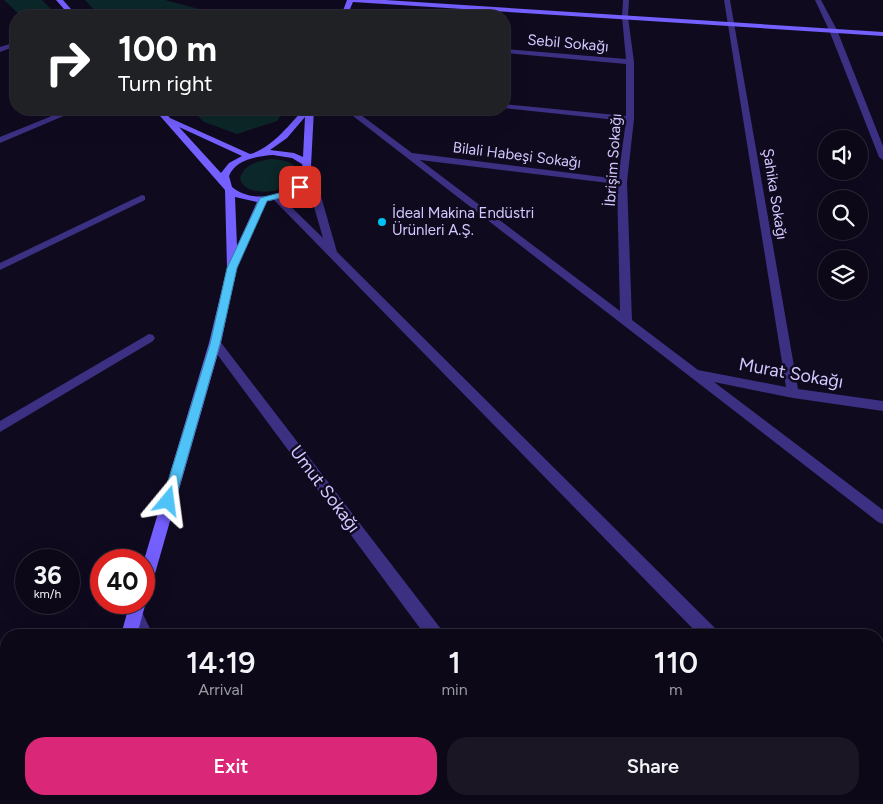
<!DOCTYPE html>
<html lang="en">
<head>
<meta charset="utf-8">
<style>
  :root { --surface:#0c0817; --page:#1a1624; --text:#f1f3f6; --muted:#9a9aa1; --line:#2c2936; --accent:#db2777 }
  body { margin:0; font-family:Figtree,sans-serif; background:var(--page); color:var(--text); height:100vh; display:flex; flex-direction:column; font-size:19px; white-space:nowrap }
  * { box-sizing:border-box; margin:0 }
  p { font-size:16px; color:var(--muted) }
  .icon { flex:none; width:28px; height:28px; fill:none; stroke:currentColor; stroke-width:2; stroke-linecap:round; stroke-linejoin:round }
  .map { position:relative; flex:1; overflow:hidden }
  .details { position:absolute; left:0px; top:629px; width:884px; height:176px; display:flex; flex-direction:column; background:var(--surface); border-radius:20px 20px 0 0; box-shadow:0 5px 20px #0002,0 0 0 1px var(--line) }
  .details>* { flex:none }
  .hud { position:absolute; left:10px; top:10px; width:500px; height:105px; border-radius:20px; box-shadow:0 5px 20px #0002,0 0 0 1px var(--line); background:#202124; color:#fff; overflow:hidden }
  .buttons { position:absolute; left:818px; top:130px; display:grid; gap:10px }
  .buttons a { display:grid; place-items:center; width:50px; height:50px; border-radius:50%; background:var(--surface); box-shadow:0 5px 20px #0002,0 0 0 1px var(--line); font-size:25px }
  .speed { position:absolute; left:15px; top:549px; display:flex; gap:10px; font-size:25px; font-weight:700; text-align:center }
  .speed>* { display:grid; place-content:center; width:65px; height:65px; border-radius:50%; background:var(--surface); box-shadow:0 5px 20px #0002,0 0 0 1px var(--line); line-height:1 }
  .speed small { font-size:12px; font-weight:400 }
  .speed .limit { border:8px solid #d22; background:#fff; color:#111 }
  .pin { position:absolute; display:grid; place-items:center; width:42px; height:42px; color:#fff; margin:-21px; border-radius:10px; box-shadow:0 2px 8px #0006 }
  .me { position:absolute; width:55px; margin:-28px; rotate:16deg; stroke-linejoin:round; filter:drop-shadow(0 0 4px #0008) }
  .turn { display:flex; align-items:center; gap:18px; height:105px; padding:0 25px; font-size:22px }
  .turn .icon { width:65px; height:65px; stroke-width:2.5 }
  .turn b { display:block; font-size:35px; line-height:42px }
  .eta { display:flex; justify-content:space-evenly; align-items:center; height:85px; text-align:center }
  .eta b { font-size:30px; font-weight:600; line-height:35px }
  .action { display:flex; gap:10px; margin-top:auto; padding:10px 25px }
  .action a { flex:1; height:58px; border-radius:20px; background:var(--accent); color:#fff; font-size:20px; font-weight:600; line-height:58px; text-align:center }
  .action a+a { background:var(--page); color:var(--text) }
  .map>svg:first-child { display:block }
  .green { fill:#0c2729 }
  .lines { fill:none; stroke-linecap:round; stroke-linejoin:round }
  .lane { fill:#3c3083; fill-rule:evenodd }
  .street { fill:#3c3083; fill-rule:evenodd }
  .secondary { fill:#745fff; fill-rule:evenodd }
  .route { fill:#4fc3f7; stroke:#337fa1 }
  .poi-dot { fill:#00c1f3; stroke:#100a1f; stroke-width:2 }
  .labels { text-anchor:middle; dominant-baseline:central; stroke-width:5; stroke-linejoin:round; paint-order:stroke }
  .far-street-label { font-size:15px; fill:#d4c8ff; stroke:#100a1f }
  .far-poi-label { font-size:15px; fill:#d4c8ff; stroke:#100a1f; text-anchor:start }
  .street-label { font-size:18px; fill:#d4c8ff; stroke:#100a1f }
</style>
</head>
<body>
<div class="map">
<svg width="883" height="804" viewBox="0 0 883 804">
  <rect width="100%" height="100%" fill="#100a1f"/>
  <!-- green -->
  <path class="green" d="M 4,0 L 42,0 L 58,16 L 21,16 Z
    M 85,0 L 165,0 L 225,16 L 100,16 Z
    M 191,109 L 285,109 L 277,121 L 237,134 L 204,122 Z
    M 271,159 C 320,161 291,197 257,191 C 248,190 242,186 240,178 C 244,164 258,161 271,159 Z"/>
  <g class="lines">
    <!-- lane -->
    <path class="lane" d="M 16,42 L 16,46 L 0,52 L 0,47 Z
      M 69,109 L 80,109 L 0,143 L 0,137 Z
      M 142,195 L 145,196 L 145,200 L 0,270 L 0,263 Z
      M 149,334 L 153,335 L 155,338 L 153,341 L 0,432 L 0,421 Z"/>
    <!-- street -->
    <path class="street" d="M 623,0 L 629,0 L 628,17 L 634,62 L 634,119 L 627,182 L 632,320 L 698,370 L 786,387 L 724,0 L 730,0 L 798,389 L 883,401 L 883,411 L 793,398 L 714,382 L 883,510 L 883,524 L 878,522 L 344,109 L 353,109 L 412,153 L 618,179 L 626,121 L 504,108 L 504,104 L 626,116 L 626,64 L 504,53 L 504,49 L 626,59 L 622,17 ZM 420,160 L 617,184 L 620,311 Z
      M 815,0 L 821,0 L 837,30 L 883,146 L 883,160 L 879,157 L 829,30 Z
      M 309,169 L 314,172 L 337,252 L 716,629 L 718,635 L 699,635 L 274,200 L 274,196 L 280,196 L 323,238 L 304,172 Z
      M 215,339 L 219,340 L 441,629 L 443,635 L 425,635 L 211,346 L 209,343 Z
      M 135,607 L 141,610 L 153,635 L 137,635 L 127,615 L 129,610 Z
      M 878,792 L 883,796 L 883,804 L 865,804 L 863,799 L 878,799 Z
      M 217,799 L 236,799 L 238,804 L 219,804 Z
      M 549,799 L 569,799 L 571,804 L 551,804 Z"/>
    <!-- secondary -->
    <path class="secondary" d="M 56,0 L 63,0 L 77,16 L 70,16 Z
      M 347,0 L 385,0 L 883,32 L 883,36 L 353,2 L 347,16 L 341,16 Z
      M 154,109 L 162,109 L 170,118 L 250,154 C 272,148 289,125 304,109 L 314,109 L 311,166 L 313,172 C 304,192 287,198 267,201 L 237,268 L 221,343 L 152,584 L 149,589 L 144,591 L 144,560 L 209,343 L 227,268 L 225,190 ZM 305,117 L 303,157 L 294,153 L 270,150 L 287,138 ZM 179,127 L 242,156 L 229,163 L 221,173 ZM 273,155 L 292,158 L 302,164 L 304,172 C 292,196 253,205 232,187 L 229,176 C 235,160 257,156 273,155 ZM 235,197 L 257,202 L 237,246 Z
      M 144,597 L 146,602 L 137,635 L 121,635 L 130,602 L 144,602 Z
      M 72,799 L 90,799 L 89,804 L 71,804 Z"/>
  </g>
  <!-- route -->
  <path class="route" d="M 300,185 L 305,187 L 293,195 L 267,201 L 237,268 L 220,344 L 175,501 L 173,505 L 168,507 L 164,505 L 162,501 L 210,344 L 227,268 L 260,198 L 287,191 Z"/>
  <!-- markers -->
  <circle class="poi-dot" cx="382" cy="222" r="5"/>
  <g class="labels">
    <!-- far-street labels -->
    <g class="far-street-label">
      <text transform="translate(568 43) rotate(5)">Sebil Sokağı</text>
      <text transform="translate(517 155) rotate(7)">Bilali Habeşi Sokağı</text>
      <text transform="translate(613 160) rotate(-86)">İbrişim Sokağı</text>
      <text transform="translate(775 194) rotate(81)">Şahika Sokağı</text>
    </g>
    <!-- far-poi labels -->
    <g class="far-poi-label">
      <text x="392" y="213">İdeal Makina Endüstri<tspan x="392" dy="17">Ürünleri A.Ş.</tspan></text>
    </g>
    <!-- street labels -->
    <g class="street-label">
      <text transform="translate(791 373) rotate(10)">Murat Sokağı</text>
      <text transform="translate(325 489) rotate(53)">Umut Sokağı</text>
    </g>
  </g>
</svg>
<div class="buttons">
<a><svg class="icon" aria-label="sound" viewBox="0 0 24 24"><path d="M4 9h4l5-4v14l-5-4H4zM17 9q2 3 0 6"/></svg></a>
<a><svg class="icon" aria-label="search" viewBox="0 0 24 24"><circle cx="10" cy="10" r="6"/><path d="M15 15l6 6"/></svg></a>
<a><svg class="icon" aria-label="layers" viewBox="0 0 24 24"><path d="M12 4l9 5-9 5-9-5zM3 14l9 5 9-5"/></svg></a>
</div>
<div class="speed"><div>36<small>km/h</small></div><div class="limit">40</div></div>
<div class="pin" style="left:300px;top:187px;background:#d93025"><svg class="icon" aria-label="arrive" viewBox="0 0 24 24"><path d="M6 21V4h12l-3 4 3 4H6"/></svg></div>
<svg class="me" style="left:168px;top:501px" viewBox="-20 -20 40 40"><path d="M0-17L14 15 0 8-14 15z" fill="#4fc3f7" stroke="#fff" stroke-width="4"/></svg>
<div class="hud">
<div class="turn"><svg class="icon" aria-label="right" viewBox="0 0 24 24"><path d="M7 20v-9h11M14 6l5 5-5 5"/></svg><div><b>100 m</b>Turn right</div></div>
</div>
<section class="details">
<div class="eta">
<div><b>14:19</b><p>Arrival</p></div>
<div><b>1</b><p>min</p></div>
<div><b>110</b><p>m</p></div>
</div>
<div class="action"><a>Exit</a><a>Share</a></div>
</section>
</div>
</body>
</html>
